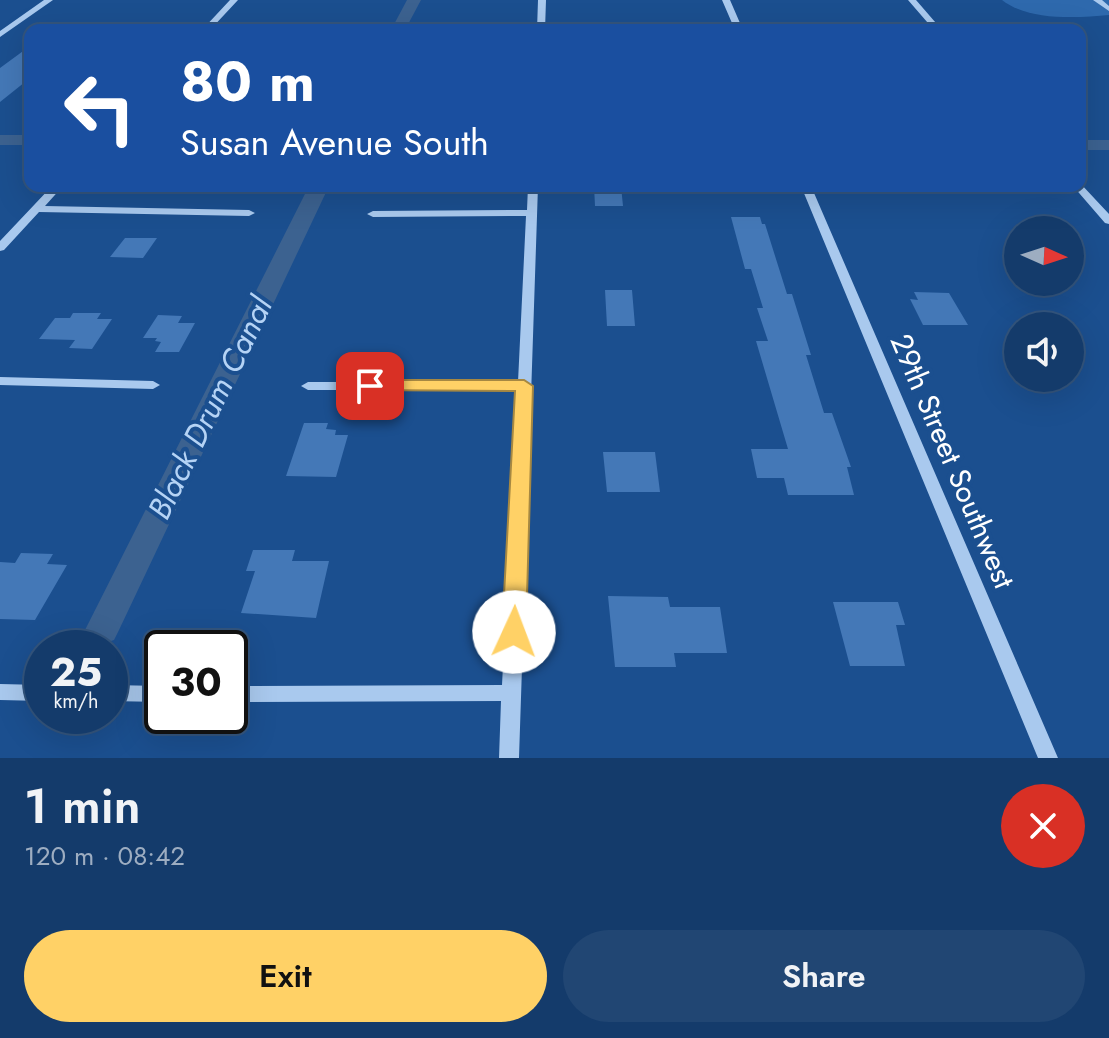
<!DOCTYPE html>
<html lang="en">
<head>
<meta charset="utf-8">
<style>
  :root { --surface:#143b6b; --page:#214673; --text:#f1f3f6; --muted:#9dadc1; --line:#33557e; --accent:#ffd166 }
  body { margin:0; font-family:Jost,sans-serif; background:var(--page); color:var(--text); height:100vh; display:flex; flex-direction:column; font-size:30px; white-space:nowrap }
  * { box-sizing:border-box; margin:0 }
  p { font-size:26px; color:var(--muted) }
  .icon { flex:none; width:44px; height:44px; fill:none; stroke:currentColor; stroke-width:2; stroke-linecap:round; stroke-linejoin:round }
  .map { position:relative; height:758px; overflow:hidden }
  .panel { display:flex; flex-direction:column; background:var(--surface); flex:1 }
  .panel>* { flex:none }
  .top-card { position:absolute; left:24px; top:24px; width:1062px; height:168px; border-radius:16px; box-shadow:0 8px 32px #0002,0 0 0 2px var(--line); background:#1a4fa0; color:#fff; overflow:hidden }
  .needle { width:52px; rotate:93deg }
  .controls { position:absolute; left:1004px; top:216px; display:grid; gap:16px }
  .controls a { display:grid; place-items:center; width:80px; height:80px; border-radius:50%; background:var(--surface); box-shadow:0 8px 32px #0002,0 0 0 2px var(--line); font-size:40px }
  .speed { position:absolute; left:24px; top:630px; display:flex; gap:16px; font-size:40px; font-weight:700; text-align:center }
  .speed>* { display:grid; place-content:center; width:104px; height:104px; border-radius:50%; background:var(--surface); box-shadow:0 8px 32px #0002,0 0 0 2px var(--line); line-height:1 }
  .speed small { font-size:20px; font-weight:400 }
  .speed .limit { border:4px solid #111; border-radius:12px; background:#fff; color:#111 }
  .pin { position:absolute; display:grid; place-items:center; width:68px; height:68px; color:#fff; margin:-34px; border-radius:16px; box-shadow:0 4px 12px #0006 }
  .me { position:absolute; width:88px; margin:-44px; rotate:2deg; stroke-linejoin:round; filter:drop-shadow(0 0 6px #0008) }
  .turn { display:flex; align-items:center; gap:28px; height:168px; padding:0 24px; font-size:36px }
  .turn .icon { width:104px; height:104px; stroke-width:2.5 }
  .turn b { display:block; font-size:56px; line-height:68px }
  .round { display:grid; place-items:center; flex:none; width:84px; height:84px; border-radius:42px; background:var(--page) }
  .head { display:flex; align-items:center; justify-content:space-between; height:136px; padding:0 24px }
  h1 { font-size:48px; font-weight:600; line-height:60px }
  .primary-button { display:flex; gap:16px; margin-top:auto; padding:16px 24px }
  .primary-button a { flex:1; height:92px; border-radius:48px; background:var(--accent); color:#111; font-size:32px; font-weight:600; line-height:92px; text-align:center }
  .primary-button a+a { background:var(--page); color:var(--text) }
  .map>svg:first-child { display:block }
  .green { fill:#2e69ad }
  .lines { fill:none; stroke-linecap:round; stroke-linejoin:round }
  .canal { fill:#3c6290; fill-rule:evenodd }
  .building { fill:#4478b7 }
  .minor { fill:#a9c9ee; fill-rule:evenodd }
  .route { fill:#ffd166; stroke:#a68842; stroke-width:2 }
  .labels { text-anchor:middle; dominant-baseline:central; stroke-width:8; stroke-linejoin:round; paint-order:stroke }
  .street-label { font-size:30px; fill:#fff; stroke:#1b4f8f }
  .water-label { font-size:32px; font-style:italic; fill:#b5d3f5; stroke:#1b4f8f }
</style>
</head>
<body>
<div class="map">
<svg width="1109" height="758" viewBox="0 0 1109 758">
  <rect width="100%" height="100%" fill="#1b4f8f"/>
  <!-- green -->
  <path class="green" d="M 1002,0 L 1109,0 L 1109,15 C 1076,18 1029,21 1002,0 Z"/>
  <g class="lines">
    <!-- canal -->
    <path class="canal" d="M 407,0 L 421,0 L 405,30 L 391,30 Z
      M 0,135 L 30,135 L 30,145 L 0,145 Z
      M 1080,140 L 1109,140 L 1109,150 L 1080,150 Z
      M 309,186 L 329,186 L 119,630 L 114,640 L 102,644 L 90,640 L 85,630 Z"/>
  </g>
  <!-- building -->
  <path class="building" d="M 30,46 L 30,78 L 0,102 L 0,68 Z
    M 594,186 L 621,186 L 623,206 L 595,206 Z
    M 731,217 L 760,217 L 762,224 L 765,224 L 787,294 L 792,294 L 811,355 L 806,355 L 824,413 L 832,413 L 851,467 L 847,467 L 854,495 L 788,495 L 784,478 L 757,478 L 751,449 L 788,449 L 756,341 L 768,341 L 757,308 L 763,308 L 751,269 L 745,269 Z
    M 125,238 L 157,238 L 143,258 L 110,257 Z
    M 605,290 L 632,290 L 635,326 L 607,326 Z
    M 914,292 L 949,293 L 968,325 L 923,325 L 910,299 L 918,300 Z
    M 73,313 L 101,313 L 97,319 L 112,319 L 92,349 L 69,348 L 75,340 L 39,339 L 55,318 L 70,318 Z
    M 158,315 L 182,316 L 178,323 L 195,323 L 179,352 L 155,352 L 161,342 L 155,341 L 157,338 L 143,338 Z
    M 304,423 L 328,423 L 326,429 L 336,430 L 335,435 L 348,435 L 336,477 L 286,476 Z
    M 603,452 L 655,452 L 660,492 L 607,492 Z
    M 253,550 L 295,550 L 292,561 L 329,561 L 316,618 L 241,613 L 255,571 L 246,571 Z
    M 21,553 L 53,554 L 47,564 L 67,565 L 35,620 L 0,619 L 0,562 L 15,563 Z
    M 608,596 L 668,597 L 670,607 L 720,607 L 727,653 L 674,653 L 676,667 L 615,667 Z
    M 833,602 L 898,602 L 905,625 L 896,625 L 905,666 L 850,666 Z"/>
  <g class="lines">
    <!-- minor -->
    <path class="minor" d="M 44,0 L 53,0 L 0,37 L 0,31 Z
      M 230,0 L 238,0 L 210,30 L 202,30 Z
      M 538,0 L 546,0 L 545,30 L 537,30 Z
      M 722,0 L 730,0 L 743,30 L 735,30 Z
      M 908,0 L 916,0 L 942,30 L 934,30 Z
      M 1093,0 L 1102,0 L 1109,6 L 1109,11 Z
      M 1080,183 L 1109,214 L 1109,224 L 1105,223 L 1073,186 L 1080,186 Z
      M 52,186 L 63,186 L 45,206 L 249,210 L 255,213 L 249,216 L 39,212 L 4,250 L 0,251 L 0,241 Z
      M 528,186 L 538,186 L 519,758 L 499,758 L 501,701 L 230,702 L 230,686 L 502,685 L 517,390 L 308,390 L 301,386 L 308,382 L 518,382 L 526,216 L 373,217 L 367,214 L 373,211 L 527,210 Z
      M 801,186 L 811,186 L 1058,758 L 1038,758 Z
      M 0,377 L 153,381 L 160,385 L 153,389 L 0,385 Z
      M 0,684 L 42,685 L 42,701 L 0,700 Z
      M 110,685 L 162,686 L 162,702 L 110,701 Z"/>
  </g>
  <!-- route -->
  <path class="route" d="M 370,380 L 524,380 L 533,386 L 526,632 L 523,638 L 514,641 L 505,638 L 502,632 L 515,391 L 363,390 L 361,386 Z"/>
  <g class="labels">
    <!-- street labels -->
    <g class="street-label">
      <text transform="translate(953 461) rotate(67)">29th Street Southwest</text>
    </g>
    <!-- water labels -->
    <g class="water-label">
      <text transform="translate(210 408) rotate(-64)">Black Drum Canal</text>
    </g>
  </g>
</svg>
<div class="controls">
<a><svg class="needle" viewBox="-14 -14 28 28"><path d="M0-13l5 13h-10z" fill="#e53935"/><path d="M0 13l5-13h-10z" fill="#9dadc1"/></svg></a>
<a><svg class="icon" aria-label="sound" viewBox="0 0 24 24"><path d="M4 9h4l5-4v14l-5-4H4zM17 9q2 3 0 6"/></svg></a>
</div>
<div class="speed"><div>25<small>km/h</small></div><div class="limit">30</div></div>
<div class="pin" style="left:370px;top:386px;background:#d93025"><svg class="icon" aria-label="arrive" viewBox="0 0 24 24"><path d="M6 21V4h12l-3 4 3 4H6"/></svg></div>
<svg class="me" style="left:514px;top:632px" viewBox="-20 -20 40 40"><circle r="19" fill="#fff"/><path d="M0-13L10 11 0 6-10 11z" fill="#ffd166"/></svg>
<div class="top-card">
<div class="turn"><svg class="icon" aria-label="left" viewBox="0 0 24 24"><path d="M17 20v-9H6M10 6l-5 5 5 5"/></svg><div><b>80 m</b>Susan Avenue South</div></div>
</div>
</div>
<section class="panel">
<div class="head"><div><h1>1 min</h1><p>120 m · 08:42</p></div><a class="round" style="background:#d93025;color:#fff"><svg class="icon" aria-label="close" viewBox="0 0 24 24"><path d="M6 6l12 12M18 6L6 18"/></svg></a></div>
<div class="primary-button"><a>Exit</a><a>Share</a></div>
</section>
</body>
</html>
